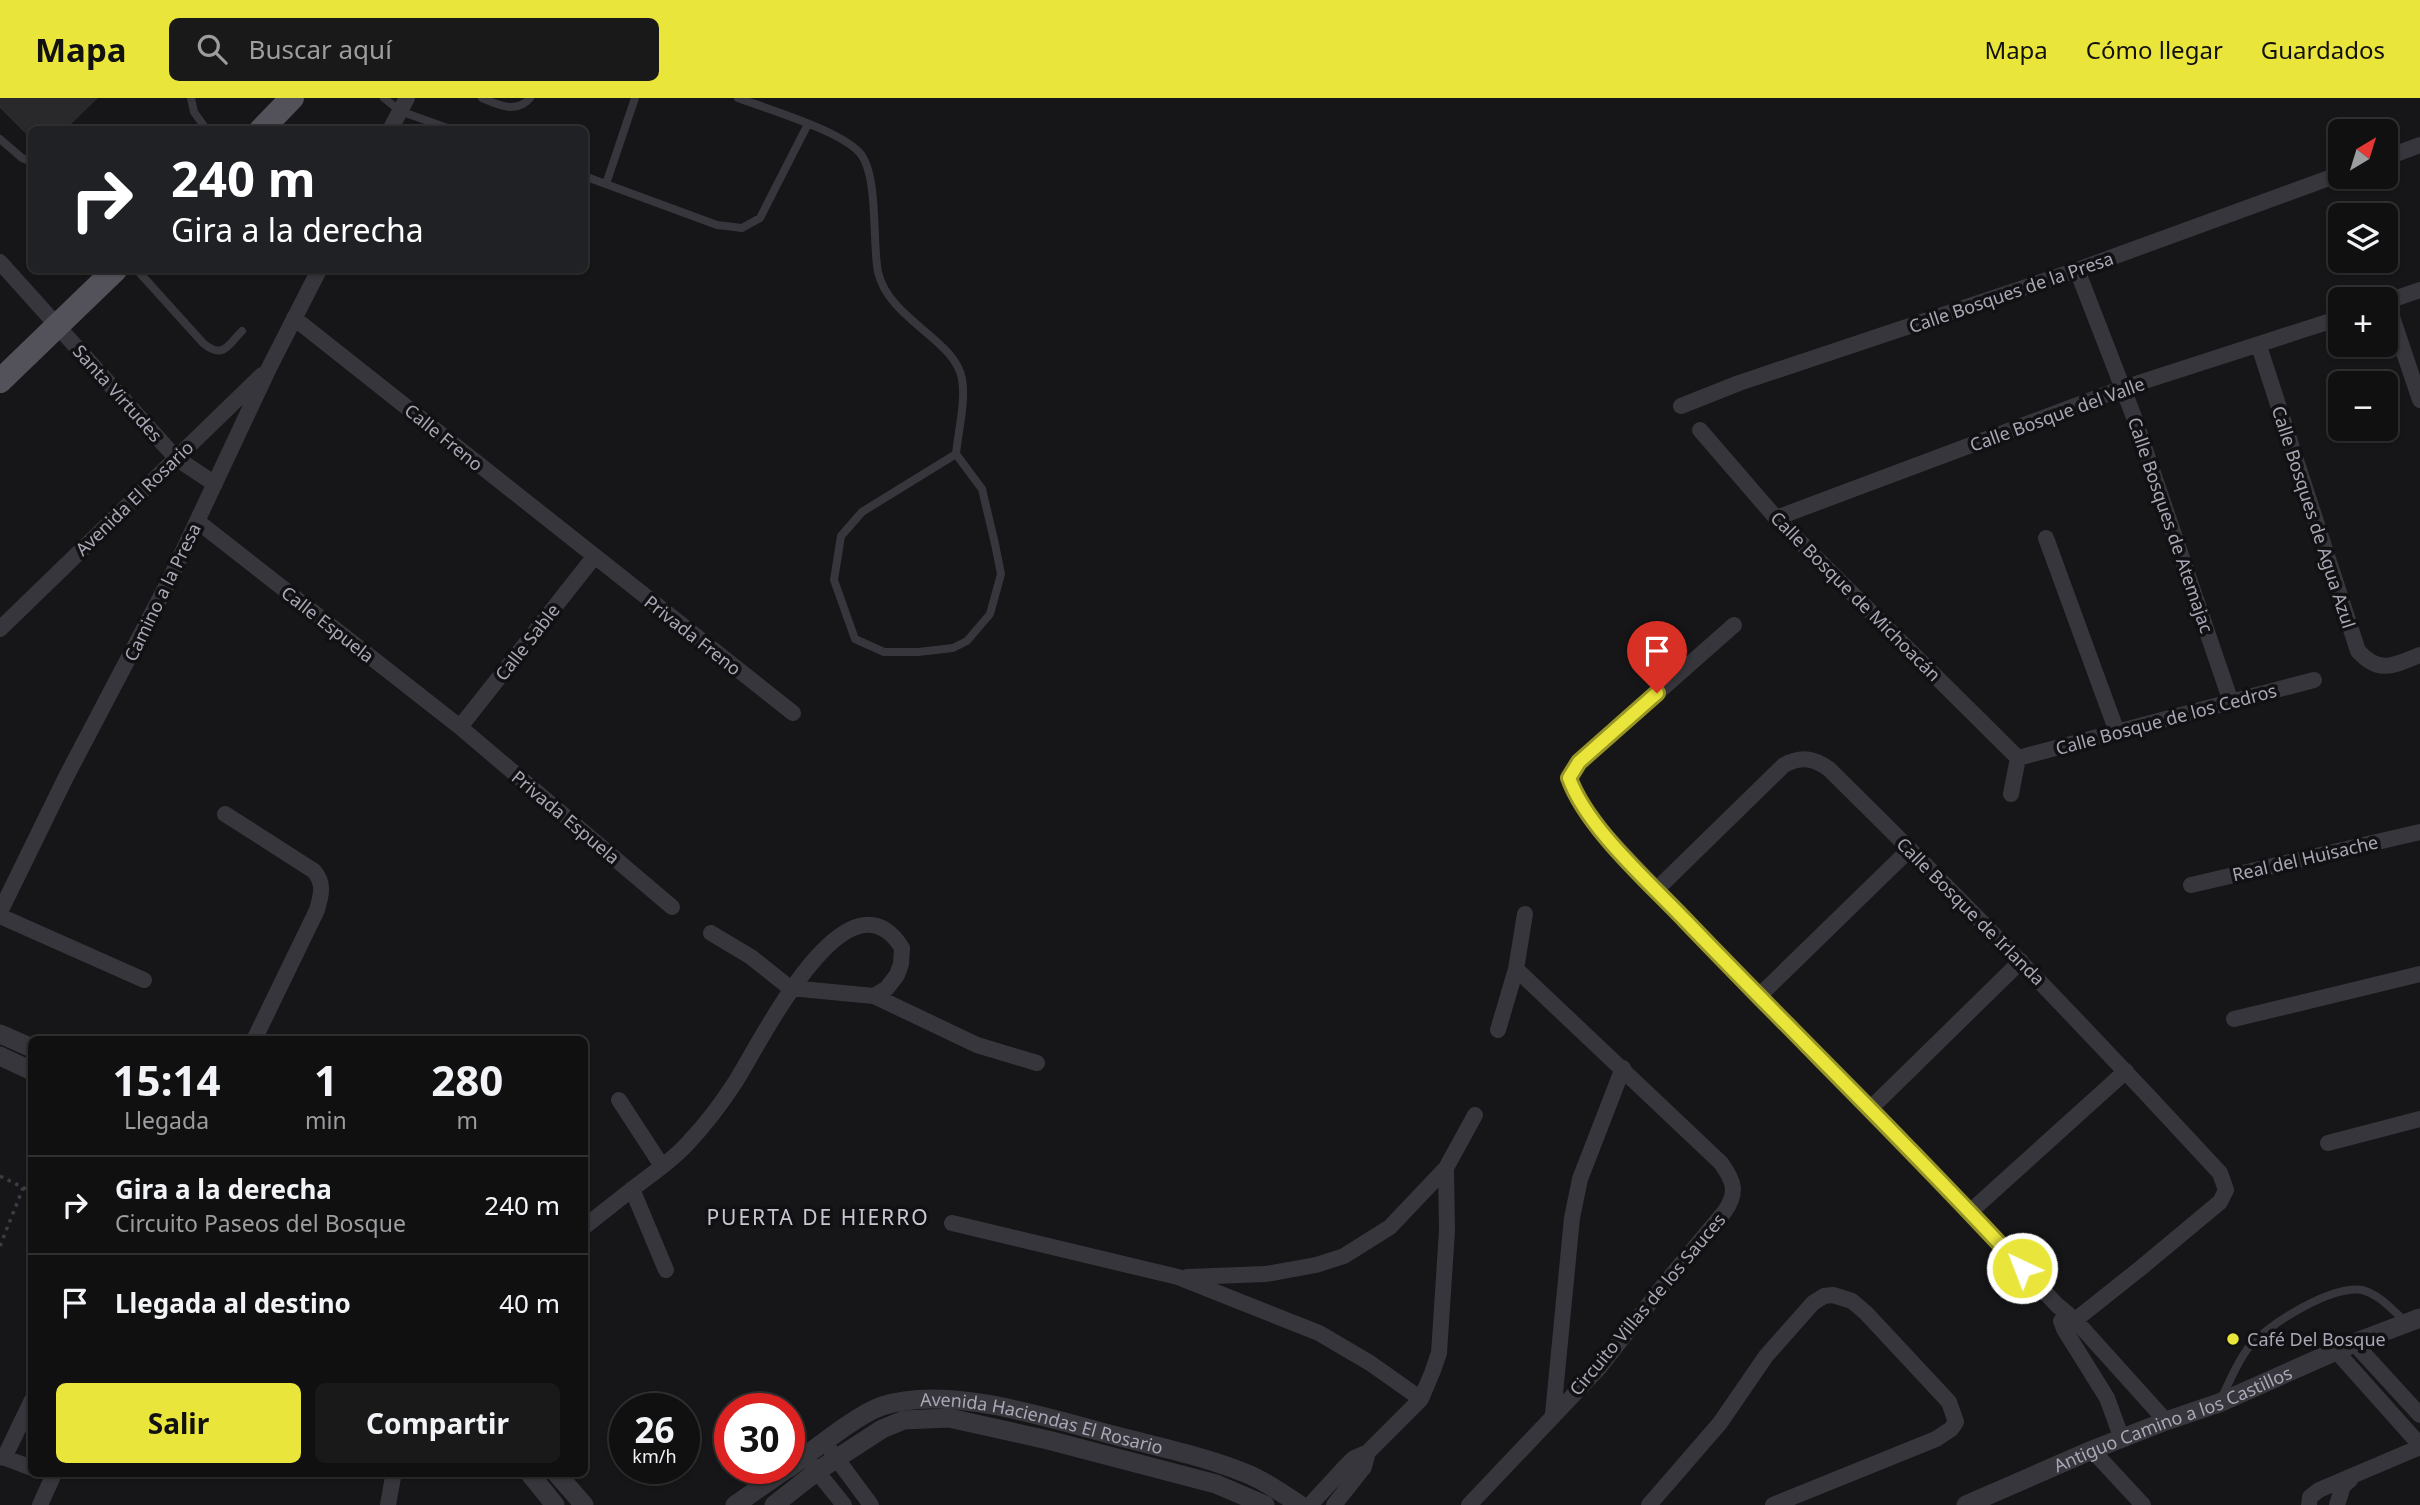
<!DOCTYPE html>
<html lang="es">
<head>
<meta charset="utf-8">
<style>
  :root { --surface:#101011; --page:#19191a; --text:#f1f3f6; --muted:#9c9d9f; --line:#303031; --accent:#e9e53b }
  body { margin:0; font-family:"Noto Sans",sans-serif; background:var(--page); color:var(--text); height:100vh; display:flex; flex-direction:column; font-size:26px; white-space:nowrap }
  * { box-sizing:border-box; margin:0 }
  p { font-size:23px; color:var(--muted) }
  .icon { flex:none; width:38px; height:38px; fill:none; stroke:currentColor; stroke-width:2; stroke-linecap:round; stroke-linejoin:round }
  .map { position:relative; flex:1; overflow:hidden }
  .sheet { position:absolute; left:28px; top:938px; width:560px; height:441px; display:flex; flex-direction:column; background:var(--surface); border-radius:10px; box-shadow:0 2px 5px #0004,0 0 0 2px var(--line) }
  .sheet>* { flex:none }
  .banner { position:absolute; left:28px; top:28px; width:560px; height:147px; border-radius:10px; box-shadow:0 2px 5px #0004,0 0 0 2px var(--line); background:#202124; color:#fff; overflow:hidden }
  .needle { width:46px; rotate:38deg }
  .buttons { position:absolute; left:2328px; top:21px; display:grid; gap:14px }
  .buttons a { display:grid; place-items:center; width:70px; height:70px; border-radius:10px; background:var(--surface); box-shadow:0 2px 5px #0004,0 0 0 2px var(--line); font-size:35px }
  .speed { position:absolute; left:609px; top:1295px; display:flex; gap:14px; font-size:35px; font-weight:700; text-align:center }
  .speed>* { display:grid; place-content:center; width:91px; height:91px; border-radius:50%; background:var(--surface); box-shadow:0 2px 5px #0004,0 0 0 2px var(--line); line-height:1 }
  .speed small { font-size:18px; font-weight:400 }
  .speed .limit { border:10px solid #d22; background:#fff; color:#111 }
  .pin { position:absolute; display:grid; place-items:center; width:60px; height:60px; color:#fff; margin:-72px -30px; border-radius:50% 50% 50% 0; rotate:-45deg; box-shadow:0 0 7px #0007 }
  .pin .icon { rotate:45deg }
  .me { position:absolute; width:77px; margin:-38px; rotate:317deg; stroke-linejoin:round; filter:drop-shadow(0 0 5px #0008) }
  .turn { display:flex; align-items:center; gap:24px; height:147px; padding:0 28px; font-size:32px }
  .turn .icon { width:91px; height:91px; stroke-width:2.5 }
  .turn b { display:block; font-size:49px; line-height:60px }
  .eta { display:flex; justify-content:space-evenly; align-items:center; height:119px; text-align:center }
  .eta b { font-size:42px; font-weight:700; line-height:49px }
  .primary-button { display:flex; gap:14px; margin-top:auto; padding:14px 28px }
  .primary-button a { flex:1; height:80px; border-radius:10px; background:var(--accent); color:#111; font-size:28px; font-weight:700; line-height:80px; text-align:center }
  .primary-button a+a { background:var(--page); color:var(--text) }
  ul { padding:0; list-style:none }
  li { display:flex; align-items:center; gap:21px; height:98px; padding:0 28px; border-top:2px solid var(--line) }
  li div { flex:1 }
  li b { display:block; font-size:26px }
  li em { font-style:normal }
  header { display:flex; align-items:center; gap:42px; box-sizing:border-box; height:98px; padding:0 35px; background:var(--accent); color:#111 }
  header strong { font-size:33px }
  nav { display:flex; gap:38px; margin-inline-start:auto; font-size:24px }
  .search { width:490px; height:63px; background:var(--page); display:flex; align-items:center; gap:18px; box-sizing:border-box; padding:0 24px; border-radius:10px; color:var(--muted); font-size:26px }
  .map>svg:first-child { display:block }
  .building { fill:#29282b }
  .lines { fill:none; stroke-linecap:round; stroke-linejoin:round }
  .path { stroke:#3c3c42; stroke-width:3.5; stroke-dasharray:3.5 5; stroke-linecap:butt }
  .service { stroke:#37363c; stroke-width:8 }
  .minor { stroke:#37363c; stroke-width:16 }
  .tertiary { stroke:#37363c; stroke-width:19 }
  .primary { stroke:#53525a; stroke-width:24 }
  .route-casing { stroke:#979526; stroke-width:18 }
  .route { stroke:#e9e53b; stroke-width:12 }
  .poi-dot { fill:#e9e53b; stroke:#111012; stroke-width:2.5 }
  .labels { text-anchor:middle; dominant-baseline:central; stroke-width:7; stroke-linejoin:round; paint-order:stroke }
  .street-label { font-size:18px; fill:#a8a8b6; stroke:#111012 }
  .poi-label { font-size:18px; fill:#a8a8b6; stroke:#111012; text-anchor:start }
  .quarter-label { font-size:21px; letter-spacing:2px; fill:#c9c8d2; stroke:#111012 }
</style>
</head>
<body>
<header>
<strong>Mapa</strong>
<div class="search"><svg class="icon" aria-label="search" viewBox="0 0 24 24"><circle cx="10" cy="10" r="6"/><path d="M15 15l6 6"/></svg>Buscar aquí</div>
<nav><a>Mapa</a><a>Cómo llegar</a><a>Guardados</a></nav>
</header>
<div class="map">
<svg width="2420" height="1407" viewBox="0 0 2420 1407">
  <rect width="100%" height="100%" fill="#161517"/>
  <!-- building -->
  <path class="building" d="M 0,0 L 98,0 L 65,32 L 32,32 L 32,42 L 0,10 Z"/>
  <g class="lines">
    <!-- path -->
    <path class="path" d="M 0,1078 L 32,1094
      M 0,1148 L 23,1090"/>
    <!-- service -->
    <path class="service" d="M 191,0 L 194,14 L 207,32
      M 384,0 L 400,13 L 453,32
      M 482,0 C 498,7 517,16 530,0
      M 738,0 C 768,11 838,32 859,54 C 879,75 872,145 878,174 C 889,222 955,241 962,281 C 966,302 958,335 956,356 L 982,391 L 995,446 L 1001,476 L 990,516 L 967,543 L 953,550 L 918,554 L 884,554 L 855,541 L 834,482 L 841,438 L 862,414 L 956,356
      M 0,41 L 22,60 L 32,64
      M 584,78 L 717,127 L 742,130 L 760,120 L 808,26
      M 606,86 L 635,0
      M 137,172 L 203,245 C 223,262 228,247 242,233
      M 2221,1301 C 2230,1283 2237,1264 2249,1249 C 2268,1226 2332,1187 2362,1192 C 2379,1196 2392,1212 2405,1223"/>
    <!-- minor -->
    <path class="minor" d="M 390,32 L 407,0
      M 2385,60 L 2420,47
      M 0,164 L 176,360 L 215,386
      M 2077,172 L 2134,319 L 2231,604
      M 2385,204 L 2420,192
      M 2387,204 L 2420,302
      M 294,220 L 793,615
      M 2259,248 L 2358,553 C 2380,577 2394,567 2420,557
      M 1681,308 L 1739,285 L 2077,172 L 2340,76
      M 1700,332 L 1776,420 L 2018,660
      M 1776,420 L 2123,290 L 2340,220
      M 197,423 L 460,629 L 672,809
      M 2046,440 L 2117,634
      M 1734,527 L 1579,664 L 1569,680 L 1579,702 L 1593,724 L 1758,899 L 1871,1010 L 2057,1207 L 2075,1222 L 2166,1323
      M 0,531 L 262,277
      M 460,629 L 594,459
      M 2018,660 L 2314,582
      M 2011,696 L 2018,660
      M 225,716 L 314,773 C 325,786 321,797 317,812 L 254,942
      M 2191,787 L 2420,734
      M 1656,792 L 1784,667 C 1801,658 1814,660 1829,671 C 1963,803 2093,937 2220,1075 L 2226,1092 L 2220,1104 L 2142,1169 L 2064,1231
      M 0,814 L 66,679 L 169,483 L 269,270 L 319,172
      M 0,818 L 144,882
      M 874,898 L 977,947 L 1037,965
      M 1758,899 L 1910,751
      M 2234,921 L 2420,876
      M 1498,932 L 1516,871 L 1525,816
      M 619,1002 L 662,1068
      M 1871,1010 L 2021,863
      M 2328,1045 L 2420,1021
      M 632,1091 L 666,1172
      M 1971,1113 L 2126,973
      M 952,1125 L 1178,1179 L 1319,1235 L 1370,1265 L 1421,1301
      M 584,1129 C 601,1116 618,1102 635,1089 C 653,1075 673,1062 688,1045 C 705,1027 721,1006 734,986 C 758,950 847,762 902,850 L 901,866 L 897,877 L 887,890 L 874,898 L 790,890 L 751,859 L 711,835
      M 1187,1179 L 1266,1176 L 1316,1167 L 1344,1158 L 1390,1129 L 1446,1070 L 1475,1017
      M 2061,1223 L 2064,1231 L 2107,1300 L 2122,1341
      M 2354,1245 L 2420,1317
      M 2337,1254 L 2420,1347
      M 1553,1316 L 1572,1120 L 1580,1081 L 1623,970
      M 2092,1352 L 2143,1407
      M 831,1353 L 871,1407
      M 0,1358 L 32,1370
      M 4,1360 L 32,1302
      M 811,1366 L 844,1407
      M 40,1407 L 54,1376
      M 388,1407 L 393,1379
      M 1310,1407 L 1345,1369 L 1354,1360 L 1368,1354 L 1421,1301 L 1432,1275 L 1439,1255 L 1447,1133 L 1446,1070
      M 1334,1407 L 1364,1369 L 1368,1354
      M 1469,1407 L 1599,1270 L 1667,1183 L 1725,1113 C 1738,1094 1734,1083 1721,1065 L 1516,871
      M 1649,1407 L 1720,1325 L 1766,1258 L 1813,1205 L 1824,1198 L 1833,1197 L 1852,1203 L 1866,1215 L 1949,1304 L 1956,1324 L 1951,1331 L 1936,1341 L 1773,1407
      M 2309,1407 L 2310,1399 L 2319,1392 L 2420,1349
      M 2337,1407 L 2343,1388 L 2350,1382"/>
    <!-- tertiary -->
    <g class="tertiary">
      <path d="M 0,936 L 32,950"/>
      <path d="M 0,958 L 32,973"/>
      <path id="s1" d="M 789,1370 C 814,1352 856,1317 882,1308 C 948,1286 1051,1321 1117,1338 C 1162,1350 1208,1359 1250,1377 C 1268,1385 1284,1396 1300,1407"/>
      <path d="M 530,1376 L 555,1407"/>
      <path d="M 557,1376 L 584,1407"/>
      <path d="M 735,1407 L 788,1370"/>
      <path d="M 774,1407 L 816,1374 L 882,1331 L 904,1322 L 949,1320 L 1048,1342 L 1216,1386 L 1265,1407"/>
      <path id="s2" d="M 1966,1407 L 2092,1352 L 2166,1323 L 2219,1305 L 2354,1245 L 2420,1220"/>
    </g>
    <!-- primary -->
    <path class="primary" d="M 261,32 L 292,0
      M 0,283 L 115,172"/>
  </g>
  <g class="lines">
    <!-- route casing -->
    <g class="route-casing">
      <path id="route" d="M 1657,595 L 1579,664 L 1569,680 C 1587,730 1649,784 1686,823 C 1797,939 1913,1051 2022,1170"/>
    </g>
    <!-- route -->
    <use href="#route" class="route"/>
  </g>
  <!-- markers -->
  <circle class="poi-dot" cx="2233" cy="1241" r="7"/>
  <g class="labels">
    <!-- street labels -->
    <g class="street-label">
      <text transform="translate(2011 194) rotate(-19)">Calle Bosques de la Presa</text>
      <text transform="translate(118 295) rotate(48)">Santa Virtudes</text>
      <text transform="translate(2057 316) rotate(-20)">Calle Bosque del Valle</text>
      <text transform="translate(444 339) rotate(39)">Calle Freno</text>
      <text transform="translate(134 400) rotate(-44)">Avenida El Rosario</text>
      <text transform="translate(2314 419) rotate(72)">Calle Bosques de Agua Azul</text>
      <text transform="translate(2171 427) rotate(71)">Calle Bosques de Atemajac</text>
      <text transform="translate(162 494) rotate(-64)">Camino a la Presa</text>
      <text transform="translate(1856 498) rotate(45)">Calle Bosque de Michoacán</text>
      <text transform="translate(328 526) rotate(38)">Calle Espuela</text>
      <text transform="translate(693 537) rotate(38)">Privada Freno</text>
      <text transform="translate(527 544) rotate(-52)">Calle Sable</text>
      <text transform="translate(2166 621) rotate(-15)">Calle Bosque de los Cedros</text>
      <text transform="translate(566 719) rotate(40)">Privada Espuela</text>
      <text transform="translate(2305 760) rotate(-13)">Real del Huisache</text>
      <text transform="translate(1971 813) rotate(45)">Calle Bosque de Irlanda</text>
      <text transform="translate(1647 1206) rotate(-50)">Circuito Villas de los Sauces</text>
      <text stroke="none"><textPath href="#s2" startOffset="224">Antiguo Camino a los Castillos</textPath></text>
      <text stroke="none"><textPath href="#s1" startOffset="275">Avenida Haciendas El Rosario</textPath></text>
    </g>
    <!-- poi labels -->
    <g class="poi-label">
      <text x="2247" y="1241">Café Del Bosque</text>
    </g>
    <!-- quarter labels -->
    <g class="quarter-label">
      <text x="818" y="1119">PUERTA DE HIERRO</text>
    </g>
  </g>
</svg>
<div class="buttons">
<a><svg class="needle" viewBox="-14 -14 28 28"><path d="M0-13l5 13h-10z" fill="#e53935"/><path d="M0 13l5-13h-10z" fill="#9c9d9f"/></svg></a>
<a><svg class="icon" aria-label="layers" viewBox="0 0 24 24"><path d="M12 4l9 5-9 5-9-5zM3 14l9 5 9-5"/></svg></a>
<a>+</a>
<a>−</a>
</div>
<div class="speed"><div>26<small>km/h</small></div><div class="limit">30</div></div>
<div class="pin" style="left:1657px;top:595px;background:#d93025"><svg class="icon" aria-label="arrive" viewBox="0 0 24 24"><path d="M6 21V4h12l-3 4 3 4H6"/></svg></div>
<svg class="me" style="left:2022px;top:1170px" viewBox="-20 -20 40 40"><circle r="17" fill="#e9e53b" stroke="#fff" stroke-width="3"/><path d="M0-11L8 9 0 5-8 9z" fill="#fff"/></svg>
<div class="banner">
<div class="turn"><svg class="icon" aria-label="right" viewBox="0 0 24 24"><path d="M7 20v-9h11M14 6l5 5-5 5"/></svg><div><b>240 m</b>Gira a la derecha</div></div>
</div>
<section class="sheet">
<div class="eta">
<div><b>15:14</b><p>Llegada</p></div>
<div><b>1</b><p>min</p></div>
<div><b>280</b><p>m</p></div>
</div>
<ul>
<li><svg class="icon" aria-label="right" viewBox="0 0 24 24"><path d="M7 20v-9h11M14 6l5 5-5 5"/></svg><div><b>Gira a la derecha</b><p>Circuito Paseos del Bosque</p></div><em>240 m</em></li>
<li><svg class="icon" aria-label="arrive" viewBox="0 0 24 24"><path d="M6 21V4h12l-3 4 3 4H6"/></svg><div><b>Llegada al destino</b></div><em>40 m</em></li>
</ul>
<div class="primary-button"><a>Salir</a><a>Compartir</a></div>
</section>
</div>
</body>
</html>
